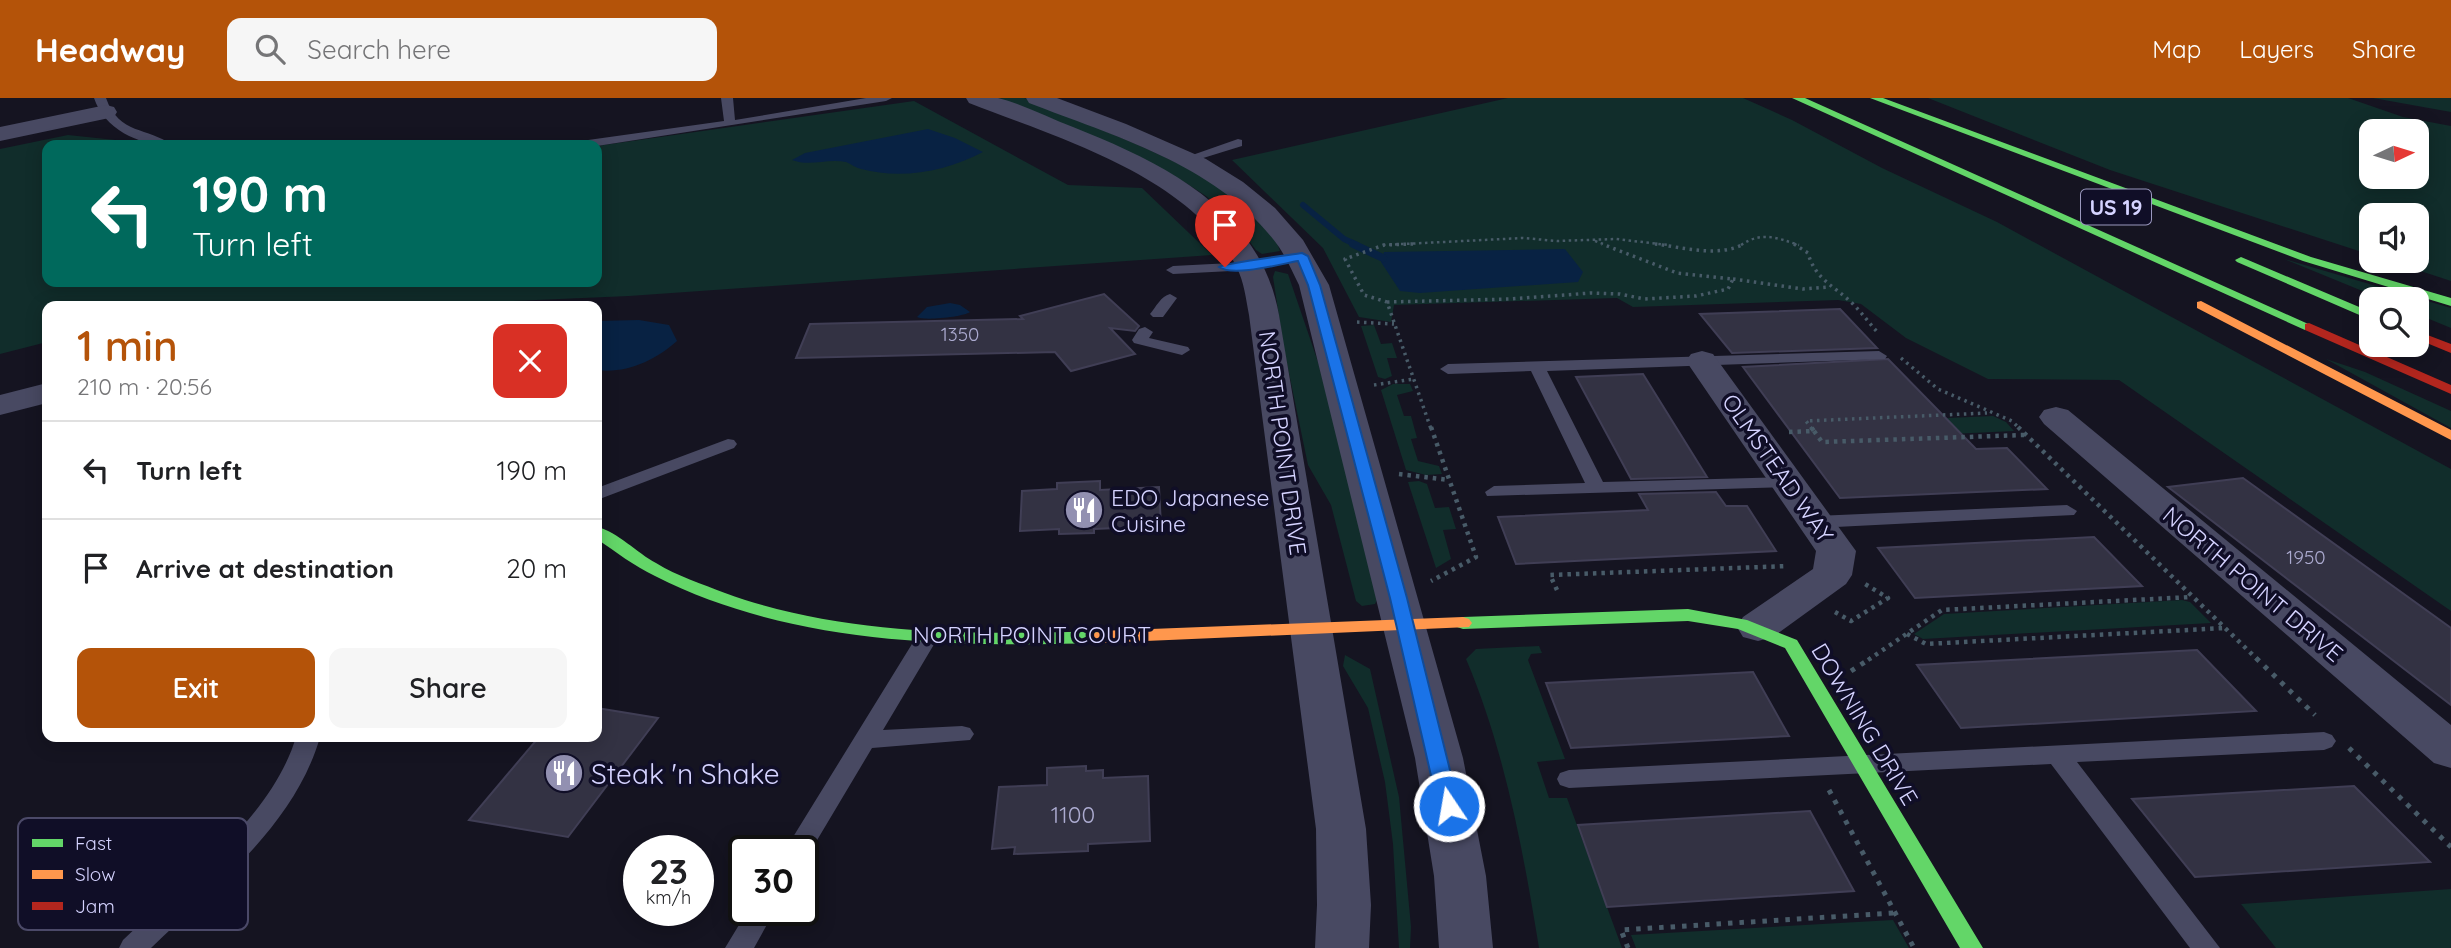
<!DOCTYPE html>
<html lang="en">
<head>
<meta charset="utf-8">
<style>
  :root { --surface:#fff; --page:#f6f6f6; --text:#202124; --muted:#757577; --line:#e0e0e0; --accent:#b45309 }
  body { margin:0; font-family:Quicksand,sans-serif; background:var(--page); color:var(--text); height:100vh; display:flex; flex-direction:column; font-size:26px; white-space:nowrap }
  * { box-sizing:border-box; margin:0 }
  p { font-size:23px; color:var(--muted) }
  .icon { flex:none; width:38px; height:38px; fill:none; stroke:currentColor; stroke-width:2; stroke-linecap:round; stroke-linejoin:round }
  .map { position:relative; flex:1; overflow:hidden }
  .drawer { position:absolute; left:42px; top:203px; width:560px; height:441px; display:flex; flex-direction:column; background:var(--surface); border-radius:14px; box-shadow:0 4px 18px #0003 }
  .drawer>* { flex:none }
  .guide { position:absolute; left:42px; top:42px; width:560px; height:147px; border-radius:14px; box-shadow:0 4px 18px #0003; background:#00695c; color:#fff; overflow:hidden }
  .needle { width:46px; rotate:86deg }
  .buttons { position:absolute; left:2359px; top:21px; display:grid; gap:14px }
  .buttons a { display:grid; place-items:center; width:70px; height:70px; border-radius:14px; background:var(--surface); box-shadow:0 4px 18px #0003; font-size:35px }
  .speed { position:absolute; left:623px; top:737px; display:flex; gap:14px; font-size:35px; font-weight:700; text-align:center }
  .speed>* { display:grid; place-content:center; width:91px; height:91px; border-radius:50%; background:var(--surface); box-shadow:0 4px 18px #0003; line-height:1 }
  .speed small { font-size:18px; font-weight:400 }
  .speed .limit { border:4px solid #111; border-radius:10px; background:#fff; color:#111 }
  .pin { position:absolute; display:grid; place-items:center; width:60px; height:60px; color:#fff; margin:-72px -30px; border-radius:50% 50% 50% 0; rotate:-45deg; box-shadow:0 0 7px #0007 }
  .pin .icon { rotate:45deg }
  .me { position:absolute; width:77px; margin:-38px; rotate:348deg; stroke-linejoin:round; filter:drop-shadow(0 0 5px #0008) }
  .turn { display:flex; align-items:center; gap:24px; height:147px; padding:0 35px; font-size:32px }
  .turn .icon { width:91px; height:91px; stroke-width:2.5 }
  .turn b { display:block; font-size:49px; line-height:60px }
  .round { display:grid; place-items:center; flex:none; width:74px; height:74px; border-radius:14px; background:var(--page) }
  .summary { display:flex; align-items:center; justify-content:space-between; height:119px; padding:0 35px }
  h1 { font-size:42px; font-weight:600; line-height:52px; color:var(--accent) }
  .action { display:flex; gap:14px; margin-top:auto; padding:14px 35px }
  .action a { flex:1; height:80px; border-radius:14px; background:var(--accent); color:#fff; font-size:28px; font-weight:600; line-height:80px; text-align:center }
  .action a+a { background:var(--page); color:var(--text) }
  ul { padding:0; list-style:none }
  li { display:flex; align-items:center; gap:21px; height:98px; padding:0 35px; border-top:2px solid var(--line) }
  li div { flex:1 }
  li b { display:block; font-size:26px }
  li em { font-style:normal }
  header { display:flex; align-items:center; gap:42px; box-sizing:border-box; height:98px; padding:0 35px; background:var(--accent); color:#fff }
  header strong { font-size:33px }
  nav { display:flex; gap:38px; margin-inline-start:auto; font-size:24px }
  .search { width:490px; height:63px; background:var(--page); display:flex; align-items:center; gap:18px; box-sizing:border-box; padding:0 24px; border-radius:14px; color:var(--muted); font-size:26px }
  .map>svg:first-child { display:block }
  .green { fill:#112d2b; fill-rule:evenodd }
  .water { fill:#082243 }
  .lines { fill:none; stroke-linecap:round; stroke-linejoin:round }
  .stream-far1 { stroke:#082243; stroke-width:6 }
  .stream { stroke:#082243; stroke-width:8 }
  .building { fill:#333243; stroke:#403e55; stroke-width:2 }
  .path-far3 { stroke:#485b68; stroke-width:2.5; stroke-dasharray:2.5 3.5; stroke-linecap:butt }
  .path-far2 { stroke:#485b68; stroke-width:3.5; stroke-dasharray:2.5 4.5; stroke-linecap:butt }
  .path-far1 { stroke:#485b68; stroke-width:4.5; stroke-dasharray:3.5 5; stroke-linecap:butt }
  .path { stroke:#485b68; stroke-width:5; stroke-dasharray:4.5 7; stroke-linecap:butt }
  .lane { fill:#484962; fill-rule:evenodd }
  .street { fill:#484962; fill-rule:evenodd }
  .fast { fill:#63d668; fill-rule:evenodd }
  .slow { fill:#ff974d; fill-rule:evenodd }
  .jam { fill:#b3261e; fill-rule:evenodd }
  .route { fill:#1a73e8; stroke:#114b97; stroke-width:2 }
  .labels { text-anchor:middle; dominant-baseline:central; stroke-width:7; stroke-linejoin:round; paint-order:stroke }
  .number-label { font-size:19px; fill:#acabd0 }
  .shield { fill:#100e27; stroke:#9a98be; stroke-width:2 }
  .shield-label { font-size:21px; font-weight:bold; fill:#d5d3ff }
  .street-label { font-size:23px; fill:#d5d3ff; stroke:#100e27 }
  .poi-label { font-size:23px; fill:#d5d3ff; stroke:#100e27; text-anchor:start }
  .near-number-label { font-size:23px; fill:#acabd0 }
  .near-poi-label { font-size:28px; fill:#d5d3ff; stroke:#100e27; text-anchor:start }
  .key { fill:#100e27; stroke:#4b4968; stroke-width:2 }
  .key-label { font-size:19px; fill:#d5d3ff }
</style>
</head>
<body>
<header>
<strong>Headway</strong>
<div class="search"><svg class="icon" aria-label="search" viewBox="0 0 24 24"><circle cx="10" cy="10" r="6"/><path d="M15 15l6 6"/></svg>Search here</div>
<nav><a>Map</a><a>Layers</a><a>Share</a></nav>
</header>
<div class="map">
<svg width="2451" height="850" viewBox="0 0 2451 850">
  <rect width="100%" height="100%" fill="#151421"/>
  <!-- green -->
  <path class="green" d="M 992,0 C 1002,0 1014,0 1024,0 C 1043,4 1064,17 1083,24 C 1138,47 1260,92 1280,153 L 1262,156 L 1256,152 L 1233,122 L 1206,98 L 1186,85 L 1153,67 Z
    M 1508,0 L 1743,0 L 1792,22 L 1882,70 L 1997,124 L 2451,371 L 2451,513 L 2119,282 L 1988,281 L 1906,240 L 1861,206 L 1838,202 L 1633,209 L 1617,200 L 1394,207 L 1391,224 L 1359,219 L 1323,150 L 1232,62 Z
    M 1928,0 L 2348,0 L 2403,19 L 2451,28 L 2451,183 L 2390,163 L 2417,163 L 2417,117 L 2371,117 L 2371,157 L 2110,72 ZM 2371,33 L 2417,33 L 2417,79 L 2371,79 Z
    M 2373,0 L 2451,0 L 2451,14 Z
    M 914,3 L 1068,87 L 1142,90 L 1212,157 L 629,198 L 395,208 L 47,208 L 47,244 L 0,256 L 0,51 L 68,37 L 163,47 L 47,47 L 47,184 L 597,184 L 597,48 Z
    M 2284,161 L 2451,210 L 2451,230 L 2417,216 L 2417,201 L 2382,201 Z
    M 1275,173 L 1288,176 L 1318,264 L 1379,498 L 1375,506 L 1362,508 L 1356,503 L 1331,407 L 1308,367 L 1284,251 L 1273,179 Z
    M 1374,227 L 1381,246 L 1392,245 L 1397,260 L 1387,260 L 1392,278 L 1385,281 L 1378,279 L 1361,228 Z
    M 2326,261 L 2365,274 L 2451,313 L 2451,330 Z
    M 1393,286 L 1410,286 L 1413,293 L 1397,297 L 1404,318 L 1411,318 L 1417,340 L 1411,341 L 1418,363 L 1439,368 L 1442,376 L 1426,377 L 1406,372 L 1381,292 Z
    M 1993,318 L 2006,324 L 2014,333 L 1825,342 L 1812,326 Z
    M 1419,383 L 1427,386 L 1435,410 L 1449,409 L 1456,431 L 1443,432 L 1451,461 L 1436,470 L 1408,384 Z
    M 2182,502 L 2190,504 L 2211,525 L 1923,541 L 1914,536 L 1944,516 Z
    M 1539,548 L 1542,555 L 1531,556 L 1528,562 L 1565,661 L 1537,664 L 1549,700 L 1567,700 L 1622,850 L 1539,850 C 1523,752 1505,653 1466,561 L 1476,551 Z
    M 1345,557 L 1370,571 L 1399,699 L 1411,829 L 1410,850 L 1399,850 L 1393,746 L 1385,684 L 1368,610 L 1343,568 Z
    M 2451,791 L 2451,850 L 2276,850 L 2241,806 Z
    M 1893,822 L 1909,850 L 1636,850 L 1631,837 Z"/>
  <!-- water -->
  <path class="water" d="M 928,31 L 955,40 L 983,54 C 947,73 902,82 861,71 C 856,70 851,66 846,64 C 827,60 810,69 792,62 L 805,55 Z
    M 1565,151 L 1583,174 L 1578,184 L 1420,195 L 1400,193 L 1381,164 L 1384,154 Z
    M 950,205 L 960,207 L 970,214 C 963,219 924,223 917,219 L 927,209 Z
    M 639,222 L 669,227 L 677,243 C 656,262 626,276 597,272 L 597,223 Z"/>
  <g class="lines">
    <!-- stream-far1 -->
    <path class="stream-far1" d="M 1303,107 L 1344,141 L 1357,147"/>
    <!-- stream -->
    <path class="stream" d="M 1353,146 L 1383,160"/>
  </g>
  <!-- building -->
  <path class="building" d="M 1104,196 L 1139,228 L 1135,233 L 1110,230 L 1135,256 L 1071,273 L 1055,254 L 796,260 L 810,226 L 1023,221 L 1020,218 Z
    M 1840,211 L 1877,250 L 1732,255 L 1700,216 Z
    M 1888,261 L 1976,351 L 2007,350 L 2047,391 L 1840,400 L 1743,269 Z
    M 1643,276 L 1707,379 L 1631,381 L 1576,279 Z
    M 2243,380 L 2451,530 L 2451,607 L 2168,389 Z
    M 1100,383 L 1100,392 L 1159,389 L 1161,428 L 1094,431 L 1094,435 L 1059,436 L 1059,431 L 1020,433 L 1022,393 L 1057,391 L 1057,385 Z
    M 1716,394 L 1726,408 L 1747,408 L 1776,453 L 1516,466 L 1498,419 L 1648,412 L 1639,396 Z
    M 2094,439 L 2142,488 L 1915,500 L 1878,450 Z
    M 2197,552 L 2256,613 L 1961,630 L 1917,567 Z
    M 1753,574 L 1789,638 L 1571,650 L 1546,585 Z
    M 597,610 L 658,620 L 568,739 L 469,722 L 539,639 L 597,639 Z
    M 1086,668 L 1086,673 L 1103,672 L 1103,680 L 1148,678 L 1150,743 L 1088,746 L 1088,753 L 1014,756 L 1015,749 L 992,751 L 999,689 L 1047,687 L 1047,670 Z
    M 2354,688 L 2430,764 L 2195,779 L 2132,701 Z
    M 1810,713 L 1854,793 L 1607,809 L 1578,727 Z"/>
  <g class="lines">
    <!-- path-far3 -->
    <path class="path-far3" d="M 1595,143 L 1606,147
      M 1383,147 L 1523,140 L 1557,143 L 1616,141 L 1668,147
      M 1741,147 C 1762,133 1777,140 1799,147"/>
    <!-- path-far2 -->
    <path class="path-far2" d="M 1413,146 L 1384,147 L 1345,161 L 1364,197 L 1387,204 L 1431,331
      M 1655,146 C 1682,149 1717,160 1744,146
      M 1794,146 L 1808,155 C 1815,181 1834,188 1852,205 C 1862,215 1870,226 1879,236
      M 1733,181 L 1803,191 L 1829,189
      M 1387,204 L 1510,201 L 1591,195 L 1620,196 L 1644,201 L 1696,198 L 1728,191 L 1733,181 L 1677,175 L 1602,146
      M 1357,224 L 1394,226
      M 1901,260 L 1938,291 L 2012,323 L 2020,331
      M 1374,287 L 1414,281
      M 1812,331 L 1806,323 L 1987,315"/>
    <!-- path-far1 -->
    <path class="path-far1" d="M 1431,329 L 1476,459 L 1431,483
      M 2018,329 L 2258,562
      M 1814,333 L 1822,344 L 2024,337
      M 1789,334 L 1814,333 L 1811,329
      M 1399,376 L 1449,382
      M 1557,492 L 1550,477 L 1788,468
      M 1835,514 L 1851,523 L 1888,500 L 1865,486
      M 1907,536 L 1926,546 L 2225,530
      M 1868,562 L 1942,512 L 2191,499"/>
    <!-- path -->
    <path class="path" d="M 2256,560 L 2315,617
      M 1851,573 L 1871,560
      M 2349,650 L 2451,749
      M 1829,692 L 1914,850
      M 1628,850 L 1621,832 L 1894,815"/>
    <!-- lane -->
    <path class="lane" d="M 94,0 L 106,0 C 119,37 148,29 172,47 C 140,48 105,32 94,0 Z
      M 721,0 L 733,0 L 735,22 L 866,0 L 892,0 L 886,3 L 597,48 L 575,47 L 581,43 L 724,23 Z
      M 1238,41 L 1242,42 L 1242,48 L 1187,65 L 1181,61 Z
      M 1302,154 L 1307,155 L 1307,161 L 1251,172 L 1173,176 L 1166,172 L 1173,168 L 1251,164 Z
      M 1170,196 L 1177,200 L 1163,219 L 1153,219 L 1150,216 C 1156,209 1161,198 1170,196 Z
      M 1145,229 L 1153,234 L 1149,240 L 1188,249 L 1190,252 L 1182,257 L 1134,245 L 1132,242 L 1139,231 Z
      M 1879,253 L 1887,258 L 1885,261 L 1547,273 L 1603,384 L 1793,379 L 1795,383 L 1786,389 L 1487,398 L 1485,394 L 1494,388 L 1585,385 L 1531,273 L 1448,276 L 1440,271 L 1448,266 Z
      M 728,341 L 734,342 L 737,346 L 734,350 L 597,402 L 597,390 Z
      M 2067,407 L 2077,413 L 2074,417 L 1816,430 L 1806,424 L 1816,418 Z
      M 928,531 L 936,533 L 939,538 L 883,632 L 962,628 L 970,630 L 974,636 L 970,642 L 872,650 L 807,759 L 803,760 L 803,752 L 785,752 L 920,533 Z
      M 2324,634 L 2332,637 L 2336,643 L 2332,649 L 2324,652 L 2077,664 L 2220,850 L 2190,850 L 2051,666 L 1569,690 L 1560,687 L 1557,681 L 1560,675 L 1569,672 Z
      M 296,639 L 320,639 C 295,727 214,789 151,850 L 119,850 L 123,842 C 183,785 272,720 296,639 Z
      M 748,812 L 775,812 L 754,850 L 725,850 Z"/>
    <!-- street -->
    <path class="street" d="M 966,0 C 976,0 988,0 998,0 C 1023,6 1049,20 1073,29 C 1163,65 1260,111 1279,217 L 1366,731 L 1371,807 L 1369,850 L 1315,850 L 1317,807 L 1316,731 L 1249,217 C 1246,201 1244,184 1237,170 C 1194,79 1056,39 969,5 Z
      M 1026,0 L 1057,0 L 1126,26 L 1206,61 L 1243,84 L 1275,110 L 1303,142 L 1329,187 L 1463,660 L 1486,778 L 1493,850 L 1439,850 L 1434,778 L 1415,660 L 1299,187 C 1293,175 1287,161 1279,149 C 1222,69 1117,39 1029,5 Z
      M 106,7 L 114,9 L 117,14 L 114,19 L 0,43 L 0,29 Z
      M 1702,253 L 1713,256 L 1856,453 L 1852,477 L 1846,486 L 1773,539 L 1758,543 L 1743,539 L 1737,529 L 1743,519 L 1813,471 L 1816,453 L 1686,263 L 1691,256 Z
      M 47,285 L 47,305 L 0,317 L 0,297 Z
      M 2056,309 L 2068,312 L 2451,627 L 2451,670 L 2434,665 L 2044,326 L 2039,319 L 2044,312 Z"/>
    <!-- fast -->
    <path class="fast" d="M 1792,0 L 1805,0 L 2315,229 L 2313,232 L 2305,232 Z
      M 1870,0 L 1883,0 L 2311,159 L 2451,200 L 2451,208 L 2303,163 Z
      M 2241,159 L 2371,214 L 2371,222 L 2237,164 L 2235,162 Z
      M 597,429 C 618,434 637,455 656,465 C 677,478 702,486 725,495 C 843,538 976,537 1100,533 L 1106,535 L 1109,539 L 1106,543 L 1100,545 C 951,549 791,547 655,478 C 634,468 616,454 597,441 Z
      M 1688,511 L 1747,522 L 1797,542 L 1983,850 L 1960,850 L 1785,550 L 1738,531 L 1688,523 L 1463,531 L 1457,529 L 1454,525 L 1457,521 L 1463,519 Z"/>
    <!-- slow -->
    <path class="slow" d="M 2201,203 L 2451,332 L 2451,342 L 2197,210 L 2197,204 Z
      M 1463,519 L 1469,521 L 1472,525 L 1469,529 L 1100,545 L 1094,543 L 1091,539 L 1094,535 L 1100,533 Z"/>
    <!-- jam -->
    <path class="jam" d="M 2309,225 L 2451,287 L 2451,296 L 2305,232 L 2305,226 Z
      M 2417,233 L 2451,246 L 2451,255 L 2417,241 Z"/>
  </g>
  <!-- route -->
  <path class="route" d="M 1302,155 L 1308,158 L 1320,187 L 1407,500 L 1459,708 L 1456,713 L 1449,716 L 1441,713 L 1438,708 L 1390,500 L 1308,187 L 1298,163 C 1281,166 1233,179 1219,169 C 1224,165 1289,157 1302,155 Z"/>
  <!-- icons -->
  <defs>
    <g id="restaurant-disc" transform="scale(2.0125)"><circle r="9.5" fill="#9290b1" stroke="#100e27"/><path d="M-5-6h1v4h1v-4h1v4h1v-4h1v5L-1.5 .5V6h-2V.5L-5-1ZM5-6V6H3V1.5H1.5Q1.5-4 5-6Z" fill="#fff"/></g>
  </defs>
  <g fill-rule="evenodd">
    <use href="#restaurant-disc" x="1084" y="412"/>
    <use href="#restaurant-disc" x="564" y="675"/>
  </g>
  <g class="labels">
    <!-- number labels -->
    <g class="number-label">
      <text x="960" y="236">1350</text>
      <text x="2306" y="459">1950</text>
    </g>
    <!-- shield labels -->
    <rect class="shield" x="2081" y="91.5" width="70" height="35" rx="5"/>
    <g class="shield-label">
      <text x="2116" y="109">US 19</text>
    </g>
    <!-- street labels -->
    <g class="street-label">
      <text transform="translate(1283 345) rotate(82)">NORTH POINT DRIVE</text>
      <text transform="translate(1778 370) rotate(55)">OLMSTEAD WAY</text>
      <text transform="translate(2253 486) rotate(40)">NORTH POINT DRIVE</text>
      <text x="1032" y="536">NORTH POINT COURT</text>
      <text transform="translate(1865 626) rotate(59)">DOWNING DRIVE</text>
    </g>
    <!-- poi labels -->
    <g class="poi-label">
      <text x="1111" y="399">EDO Japanese<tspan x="1111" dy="26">Cuisine</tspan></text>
    </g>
    <!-- near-number labels -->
    <g class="near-number-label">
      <text x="1073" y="716">1100</text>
    </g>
    <!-- near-poi labels -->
    <g class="near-poi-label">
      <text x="591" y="675">Steak 'n Shake</text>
    </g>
  </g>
  <!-- legend -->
  <rect x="18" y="720" width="230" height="112" rx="10" class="key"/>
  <rect x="32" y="741" width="31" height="8" fill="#63d668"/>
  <rect x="32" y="772" width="31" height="9" fill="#ff974d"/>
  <rect x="32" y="804" width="31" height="8" fill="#b3261e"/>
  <g class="key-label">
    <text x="75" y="752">Fast</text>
    <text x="75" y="783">Slow</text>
    <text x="75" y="815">Jam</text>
  </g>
</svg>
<div class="buttons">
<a><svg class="needle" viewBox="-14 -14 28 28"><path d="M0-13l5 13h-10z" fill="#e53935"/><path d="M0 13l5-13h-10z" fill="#757577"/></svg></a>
<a><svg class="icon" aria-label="sound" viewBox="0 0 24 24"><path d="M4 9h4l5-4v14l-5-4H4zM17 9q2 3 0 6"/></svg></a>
<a><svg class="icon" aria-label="search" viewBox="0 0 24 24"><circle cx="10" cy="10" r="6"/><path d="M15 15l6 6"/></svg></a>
</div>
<div class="speed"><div>23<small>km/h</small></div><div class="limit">30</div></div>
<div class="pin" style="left:1225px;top:169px;background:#d93025"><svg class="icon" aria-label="arrive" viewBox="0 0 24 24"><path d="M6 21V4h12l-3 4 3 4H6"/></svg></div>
<svg class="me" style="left:1449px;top:708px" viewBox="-20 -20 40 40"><circle r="17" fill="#1a73e8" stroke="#fff" stroke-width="3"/><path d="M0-11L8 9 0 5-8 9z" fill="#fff"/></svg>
<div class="guide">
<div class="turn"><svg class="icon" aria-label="left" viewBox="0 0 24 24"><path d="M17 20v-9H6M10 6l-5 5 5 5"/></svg><div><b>190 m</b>Turn left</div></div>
</div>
<section class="drawer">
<div class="summary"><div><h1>1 min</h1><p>210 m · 20:56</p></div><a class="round" style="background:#d93025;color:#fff"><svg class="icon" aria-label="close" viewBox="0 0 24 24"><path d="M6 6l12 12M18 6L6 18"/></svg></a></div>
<ul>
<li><svg class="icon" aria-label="left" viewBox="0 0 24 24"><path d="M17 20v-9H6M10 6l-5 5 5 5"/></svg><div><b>Turn left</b></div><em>190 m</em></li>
<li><svg class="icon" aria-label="arrive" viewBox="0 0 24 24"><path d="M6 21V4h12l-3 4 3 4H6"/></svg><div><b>Arrive at destination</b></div><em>20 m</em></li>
</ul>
<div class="action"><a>Exit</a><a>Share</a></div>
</section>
</div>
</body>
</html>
